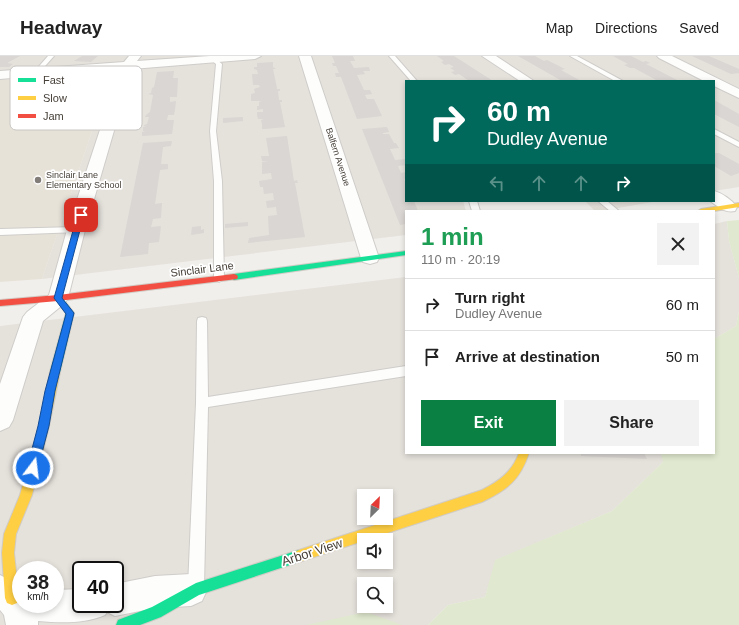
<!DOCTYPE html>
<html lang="en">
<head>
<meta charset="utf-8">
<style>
  :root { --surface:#fff; --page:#f2f2f2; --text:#222; --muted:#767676; --line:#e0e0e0; --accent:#0b8043 }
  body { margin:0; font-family:Arial,sans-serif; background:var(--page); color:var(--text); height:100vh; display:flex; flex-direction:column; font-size:15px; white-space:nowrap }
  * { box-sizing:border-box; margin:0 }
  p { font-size:13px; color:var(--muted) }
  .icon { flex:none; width:22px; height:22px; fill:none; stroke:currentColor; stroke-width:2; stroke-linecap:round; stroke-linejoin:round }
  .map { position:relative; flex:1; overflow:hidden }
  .sheet { position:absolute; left:405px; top:154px; width:310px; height:244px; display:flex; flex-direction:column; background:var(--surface); border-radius:0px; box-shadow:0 2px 6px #0003 }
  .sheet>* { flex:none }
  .top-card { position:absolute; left:405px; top:24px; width:310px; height:122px; border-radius:0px; box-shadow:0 2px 6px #0003; background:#00695c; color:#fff; overflow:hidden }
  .needle { width:26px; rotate:24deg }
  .controls { position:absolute; left:357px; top:433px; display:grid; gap:8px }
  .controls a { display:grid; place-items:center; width:36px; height:36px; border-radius:0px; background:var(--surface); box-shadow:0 2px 6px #0003; font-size:20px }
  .speed { position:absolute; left:12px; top:505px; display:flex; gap:8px; font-size:20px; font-weight:700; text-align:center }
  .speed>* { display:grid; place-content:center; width:52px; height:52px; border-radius:50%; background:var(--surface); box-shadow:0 2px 6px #0003; line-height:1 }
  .speed small { font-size:10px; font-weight:400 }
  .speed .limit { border:2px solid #111; border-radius:6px; background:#fff; color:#111 }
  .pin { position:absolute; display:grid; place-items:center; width:34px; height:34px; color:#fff; margin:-17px; border-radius:8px; box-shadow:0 2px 6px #0006 }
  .me { position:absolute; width:44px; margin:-22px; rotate:15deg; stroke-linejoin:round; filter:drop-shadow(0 0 3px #0008) }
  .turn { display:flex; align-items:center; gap:14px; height:84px; padding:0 16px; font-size:18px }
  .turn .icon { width:52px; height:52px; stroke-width:2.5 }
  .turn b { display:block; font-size:28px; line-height:34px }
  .lanes { display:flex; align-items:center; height:38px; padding:0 16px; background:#0003; justify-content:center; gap:20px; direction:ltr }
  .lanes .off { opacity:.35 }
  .round { display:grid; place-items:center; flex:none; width:42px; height:42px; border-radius:0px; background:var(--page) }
  .headline { display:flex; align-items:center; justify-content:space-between; height:68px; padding:0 16px }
  h1 { font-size:24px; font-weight:600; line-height:30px; color:#1e9e55 }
  .primary-button { display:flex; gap:8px; margin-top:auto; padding:8px 16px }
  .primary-button a { flex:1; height:46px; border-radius:0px; background:var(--accent); color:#fff; font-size:16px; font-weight:600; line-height:46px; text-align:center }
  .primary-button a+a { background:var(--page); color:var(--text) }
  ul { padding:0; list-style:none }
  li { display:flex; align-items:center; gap:12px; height:52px; padding:0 16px; border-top:1px solid var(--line) }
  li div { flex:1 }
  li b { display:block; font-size:15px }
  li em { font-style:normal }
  header { display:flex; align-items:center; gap:24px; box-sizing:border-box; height:56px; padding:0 20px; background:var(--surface); border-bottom:1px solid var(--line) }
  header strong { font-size:19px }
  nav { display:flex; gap:22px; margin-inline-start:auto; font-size:14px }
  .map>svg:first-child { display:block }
  .residential { fill:#e5e1db; fill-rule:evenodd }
  .education { fill:#e7e2d8 }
  .green { fill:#e0e9cf }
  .building { fill:#d9d6d3 }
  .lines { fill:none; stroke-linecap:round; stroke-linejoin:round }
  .lane-casing { stroke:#cfcdca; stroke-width:2 }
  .street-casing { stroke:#cfcdca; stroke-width:2 }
  .fast-casing { stroke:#d0cbc4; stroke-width:2 }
  .slow-casing { stroke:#d0cbc4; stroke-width:2 }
  .jam-casing { stroke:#d0cbc4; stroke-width:2 }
  .lane { fill:#fdfdfc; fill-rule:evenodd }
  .street { fill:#fdfdfc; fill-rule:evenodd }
  .fast { fill:#16e098; fill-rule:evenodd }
  .slow { fill:#ffcf43; fill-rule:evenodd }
  .jam { fill:#f24e42; fill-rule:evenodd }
  .route { fill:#1a73e8; stroke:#114b97 }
  .poi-dot { fill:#827d78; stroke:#fff; stroke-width:1.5 }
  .labels { text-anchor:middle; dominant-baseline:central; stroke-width:3.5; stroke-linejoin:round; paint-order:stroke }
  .far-street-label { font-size:9px; fill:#474039; stroke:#fff }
  .far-poi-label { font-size:9px; fill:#474039; stroke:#fff; text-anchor:start }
  .street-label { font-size:11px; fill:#474039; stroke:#fff }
  .near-street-label { font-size:13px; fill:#474039; stroke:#fff }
  .key { fill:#fff; stroke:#c8c6c4; stroke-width:1 }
  .key-label { font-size:11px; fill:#474039 }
</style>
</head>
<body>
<header>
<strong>Headway</strong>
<nav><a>Map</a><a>Directions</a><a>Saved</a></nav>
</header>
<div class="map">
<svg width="739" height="569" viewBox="0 0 739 569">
  <rect width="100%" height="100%" fill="#f1efec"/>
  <!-- residential -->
  <path class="residential" d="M 0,0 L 739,0 L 739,131 L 714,135 L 714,25 L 406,25 L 406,145 L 463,145 L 466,155 L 406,155 L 406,179 L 42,223 L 112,16 L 0,24 Z
    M 585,145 L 658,145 L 601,155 L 595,155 Z
    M 727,165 L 729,185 L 739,222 L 739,255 L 736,270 L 714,283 L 714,168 Z
    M 406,221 L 406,397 L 661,397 L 664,405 L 612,455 L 496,504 L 485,541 L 448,549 L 428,569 L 0,569 L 0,270 ZM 364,440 L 386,440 L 386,462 L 364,462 ZM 364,484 L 386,484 L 386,506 L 364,506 ZM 21,514 L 55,514 L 55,548 L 21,548 ZM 81,514 L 115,514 L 115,548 L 81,548 ZM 364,528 L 386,528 L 386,550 L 364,550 Z"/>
  <!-- education -->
  <path class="education" d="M 112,16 L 42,223 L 0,226 L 0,24 Z"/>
  <!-- green -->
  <path class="green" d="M 739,164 L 739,222 L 729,185 L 727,165 Z
    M 739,255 L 739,569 L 428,569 L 448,549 L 485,541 L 495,504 L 612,455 L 663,406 L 661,397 L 714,397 L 714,283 L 736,270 Z
    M 366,556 L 402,569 L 306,569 Z"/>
  <!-- building -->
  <path class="building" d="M 0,0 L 20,0 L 7,7 L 13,8 L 9,11 L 0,11 Z
    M 82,0 L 98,0 L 91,6 L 74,5 Z
    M 332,0 L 353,0 L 355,5 L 350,5 L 354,12 L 369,11 L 370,15 L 363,15 L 365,18 L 357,19 L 364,34 L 370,34 L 372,38 L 365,39 L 367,43 L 374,43 L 382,60 L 357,63 L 341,21 L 336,21 L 335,17 L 339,17 L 336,10 L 333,10 L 332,7 L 335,7 Z
    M 437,0 L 454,0 L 493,25 L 469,25 L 459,18 L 455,19 L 451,16 L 455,15 L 450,12 L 454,11 L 449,8 L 445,9 L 441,6 L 444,5 Z
    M 518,0 L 535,0 L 544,5 L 547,4 L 565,13 L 561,14 L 581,25 L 562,25 Z
    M 613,0 L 631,0 L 643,6 L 646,5 L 650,7 L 646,8 L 679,25 L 658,25 L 634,12 L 630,12 L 624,9 L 628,8 Z
    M 692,0 L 709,0 L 739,13 L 739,17 L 731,18 Z
    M 273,6 L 273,11 L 276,13 L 273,13 L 277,32 L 277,33 L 280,33 L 280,35 L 278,35 L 279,44 L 282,44 L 282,46 L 280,46 L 285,71 L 265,73 L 262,73 L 262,68 L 261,64 L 264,63 L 258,63 L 257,59 L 257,56 L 263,56 L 263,53 L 257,54 L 257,50 L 259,50 L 259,46 L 262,45 L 251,45 L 251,38 L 255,37 L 254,33 L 260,31 L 259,29 L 253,29 L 252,18 L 258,18 L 257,14 L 254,13 L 254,11 L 257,11 L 257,7 Z
    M 174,15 L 173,22 L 178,22 L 177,41 L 170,41 L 170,46 L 176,45 L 175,54 L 174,59 L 168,59 L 167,64 L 174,64 L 172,78 L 142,80 L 142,76 L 146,75 L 143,75 L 143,71 L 147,70 L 144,70 L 144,69 L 147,68 L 149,61 L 145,61 L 146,59 L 150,56 L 153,39 L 148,38 L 151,37 L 152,32 L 154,31 L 157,16 Z
    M 714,44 L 739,58 L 739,71 L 714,58 Z
    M 243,61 L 243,65 L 223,67 L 223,62 Z
    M 387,71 L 389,76 L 383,77 L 383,78 L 389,78 L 394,87 L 396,87 L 399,92 L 390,93 L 395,104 L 406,103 L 406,109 L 398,110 L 401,117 L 406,116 L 406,123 L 404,123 L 406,128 L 406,145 L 414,145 L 418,155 L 406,155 L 406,168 L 400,169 L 362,73 Z
    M 287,80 L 294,125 L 297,124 L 298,127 L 295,127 L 305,181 L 248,187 L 249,182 L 269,179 L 268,160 L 277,159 L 276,151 L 267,152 L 266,145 L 274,144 L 273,137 L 264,138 L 263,131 L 260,131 L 259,125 L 272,123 L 271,117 L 262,118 L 262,106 L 269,105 L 262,105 L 261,100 L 269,100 L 266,82 Z
    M 172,85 L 171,90 L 163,91 L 161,108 L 168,108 L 168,113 L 160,114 L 155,148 L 162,147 L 161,162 L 153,163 L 151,171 L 161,170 L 159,186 L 149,187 L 148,198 L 120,201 L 143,87 Z
    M 714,97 L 719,97 L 739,108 L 739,117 L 731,120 L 714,110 Z
    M 248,166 L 248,170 L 225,172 L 225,168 Z
    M 201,170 L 201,174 L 204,173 L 204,177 L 191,179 L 192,171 Z
    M 581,397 L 644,397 L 647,403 L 581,400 Z"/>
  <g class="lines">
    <!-- lane casing -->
    <g class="lane-casing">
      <path id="lane" d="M 48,0 L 54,0 L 38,18 L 34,18 L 34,16 Z
        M 213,0 L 219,0 L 216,3 L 222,8 L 216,75 L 222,125 L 224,223 L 219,226 L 214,223 L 214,125 L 210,75 L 216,8 L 210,3 Z
        M 389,0 L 395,0 L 417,25 L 411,25 Z
        M 570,0 L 577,0 L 623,25 L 615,25 Z
        M 714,73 L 739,86 L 739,91 L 714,78 Z
        M 469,145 L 477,145 L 480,155 L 472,155 Z
        M 598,145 L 607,145 L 619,155 L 610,155 Z
        M 76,171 L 80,174 L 79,176 L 0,179 L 0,173 Z
        M 202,261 L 206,262 L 207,265 L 208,341 L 406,310 L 406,320 L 208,351 L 204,531 L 202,537 L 196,539 L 190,537 L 188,531 L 196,347 L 197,265 L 198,262 Z"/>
    </g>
    <!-- street casing -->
    <g class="street-casing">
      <path id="street" d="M 129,0 L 141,0 L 137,5 L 210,0 L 261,0 L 255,3 L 132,13 L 85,174 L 68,242 L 65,247 L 43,265 L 13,364 L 9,371 L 0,375 L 0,328 L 23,261 L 27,256 L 49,239 L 67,174 L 120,13 L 0,23 L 0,15 L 124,6 Z
        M 299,0 L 311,0 L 379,202 L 377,206 L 370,208 L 363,206 L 361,202 Z
        M 482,0 L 496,0 L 534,25 L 520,25 Z
        M 657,0 L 672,0 L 739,33 L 739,42 L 714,30 L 714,25 L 704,25 L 659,2 Z
        M 714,135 C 722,137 732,144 737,151 L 735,155 C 724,157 719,151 710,145 L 714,145 Z
        M 191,518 L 202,523 L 207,534 L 202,545 L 191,550 L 155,552 L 115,560 L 107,556 L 105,559 C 84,568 61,567 38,565 L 38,569 L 6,569 L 4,559 L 0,554 L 0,519 L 21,530 L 21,548 L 55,548 L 55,534 L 81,533 L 81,548 L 115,548 L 115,528 L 155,520 Z"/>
    </g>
    <!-- fast casing -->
    <g class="fast-casing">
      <path id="fast" d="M 406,195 L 406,199 L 234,224 L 230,221 L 234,218 Z
        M 58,239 L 61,240 L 74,257 L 60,316 L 58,319 L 52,319 L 50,316 L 66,257 L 54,242 Z
        M 299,494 L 303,496 L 305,500 L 303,504 L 299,506 L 199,539 L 161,561 L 140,569 L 116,569 L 118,564 L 152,551 L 196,527 Z"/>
    </g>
    <!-- slow casing -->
    <g class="slow-casing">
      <path id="slow" d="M 739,147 L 739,151 L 714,155 L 698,155 L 701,153 Z
        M 55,312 L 58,313 L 60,316 L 49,370 L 32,439 L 16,478 L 14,497 L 19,542 L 17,547 L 12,549 L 7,547 L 5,542 L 2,497 L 4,478 L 20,439 L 39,370 L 50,316 L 52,313 Z
        M 519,397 L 529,397 C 520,424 507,434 482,446 L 299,506 L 295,504 L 293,500 L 295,496 L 299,494 L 482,434 C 499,425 512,416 519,397 Z"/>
    </g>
    <!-- jam casing -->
    <g class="jam-casing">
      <path id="jam" d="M 234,218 L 237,219 L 238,221 L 237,223 L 58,245 L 0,250 L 0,244 L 58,239 Z"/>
    </g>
    <!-- lane -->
    <use href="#lane" class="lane"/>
    <!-- street -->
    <use href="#street" class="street"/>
    <!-- fast -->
    <use href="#fast" class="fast"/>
    <!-- slow -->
    <use href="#slow" class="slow"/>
    <!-- jam -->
    <use href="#jam" class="jam"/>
  </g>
  <!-- route -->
  <path class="route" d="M 78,157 L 81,157 L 84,159 L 62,242 L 74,257 L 55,335 L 49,370 L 38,412 L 37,415 L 33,417 L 29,415 L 27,412 L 38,370 L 45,335 L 66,258 L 54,242 Z"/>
  <!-- markers -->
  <circle class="poi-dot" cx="38" cy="124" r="4"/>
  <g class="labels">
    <!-- far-street labels -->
    <g class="far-street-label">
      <text transform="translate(338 101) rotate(72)">Balfern Avenue</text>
    </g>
    <!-- far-poi labels -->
    <g class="far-poi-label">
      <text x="46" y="119">Sinclair Lane<tspan x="46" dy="10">Elementary School</tspan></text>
    </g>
    <!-- street labels -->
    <g class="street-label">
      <text transform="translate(202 213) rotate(-7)">Sinclair Lane</text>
    </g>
    <!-- near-street labels -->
    <g class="near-street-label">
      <text transform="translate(312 496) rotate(-18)">Arbor View</text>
    </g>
  </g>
  <!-- legend -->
  <rect x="10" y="10" width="132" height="64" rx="6" class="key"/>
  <rect x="18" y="22" width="18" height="4" fill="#16e098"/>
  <rect x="18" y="40" width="18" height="4" fill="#ffcf43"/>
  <rect x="18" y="58" width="18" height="4" fill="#f24e42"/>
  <g class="key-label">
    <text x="43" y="28">Fast</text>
    <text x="43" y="46">Slow</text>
    <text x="43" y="64">Jam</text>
  </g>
</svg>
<div class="controls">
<a><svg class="needle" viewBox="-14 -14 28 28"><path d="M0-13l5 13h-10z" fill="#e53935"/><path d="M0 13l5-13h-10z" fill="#767676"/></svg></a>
<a><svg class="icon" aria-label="sound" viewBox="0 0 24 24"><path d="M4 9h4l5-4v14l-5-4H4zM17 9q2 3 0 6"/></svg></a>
<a><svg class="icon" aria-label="search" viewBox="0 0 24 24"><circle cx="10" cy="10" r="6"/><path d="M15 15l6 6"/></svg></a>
</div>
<div class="speed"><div>38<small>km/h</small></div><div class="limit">40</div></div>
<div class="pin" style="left:81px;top:159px;background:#d93025"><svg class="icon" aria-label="arrive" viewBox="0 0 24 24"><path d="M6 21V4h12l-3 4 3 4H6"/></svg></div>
<svg class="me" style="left:33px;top:412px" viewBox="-20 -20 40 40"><circle r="17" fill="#1a73e8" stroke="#fff" stroke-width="3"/><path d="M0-11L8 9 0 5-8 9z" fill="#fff"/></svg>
<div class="top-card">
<div class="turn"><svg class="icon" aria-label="right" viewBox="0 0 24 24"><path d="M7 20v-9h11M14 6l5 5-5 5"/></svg><div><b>60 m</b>Dudley Avenue</div></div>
<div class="lanes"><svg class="icon off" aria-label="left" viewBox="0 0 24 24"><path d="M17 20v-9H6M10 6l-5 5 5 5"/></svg><svg class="icon off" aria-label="ahead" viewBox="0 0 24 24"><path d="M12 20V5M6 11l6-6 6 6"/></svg><svg class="icon off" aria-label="ahead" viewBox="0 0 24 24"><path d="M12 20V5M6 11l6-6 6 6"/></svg><svg class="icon" aria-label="right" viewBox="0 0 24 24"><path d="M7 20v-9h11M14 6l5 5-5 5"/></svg></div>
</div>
<section class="sheet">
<div class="headline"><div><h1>1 min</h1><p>110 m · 20:19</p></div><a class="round"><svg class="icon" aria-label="close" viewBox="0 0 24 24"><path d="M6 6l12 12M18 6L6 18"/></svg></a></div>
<ul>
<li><svg class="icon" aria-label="right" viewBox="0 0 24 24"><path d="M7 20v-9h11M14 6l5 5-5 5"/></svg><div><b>Turn right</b><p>Dudley Avenue</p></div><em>60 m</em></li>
<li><svg class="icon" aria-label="arrive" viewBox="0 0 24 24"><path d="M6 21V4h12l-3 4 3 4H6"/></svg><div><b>Arrive at destination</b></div><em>50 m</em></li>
</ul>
<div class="primary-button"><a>Exit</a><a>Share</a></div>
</section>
</div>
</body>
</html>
